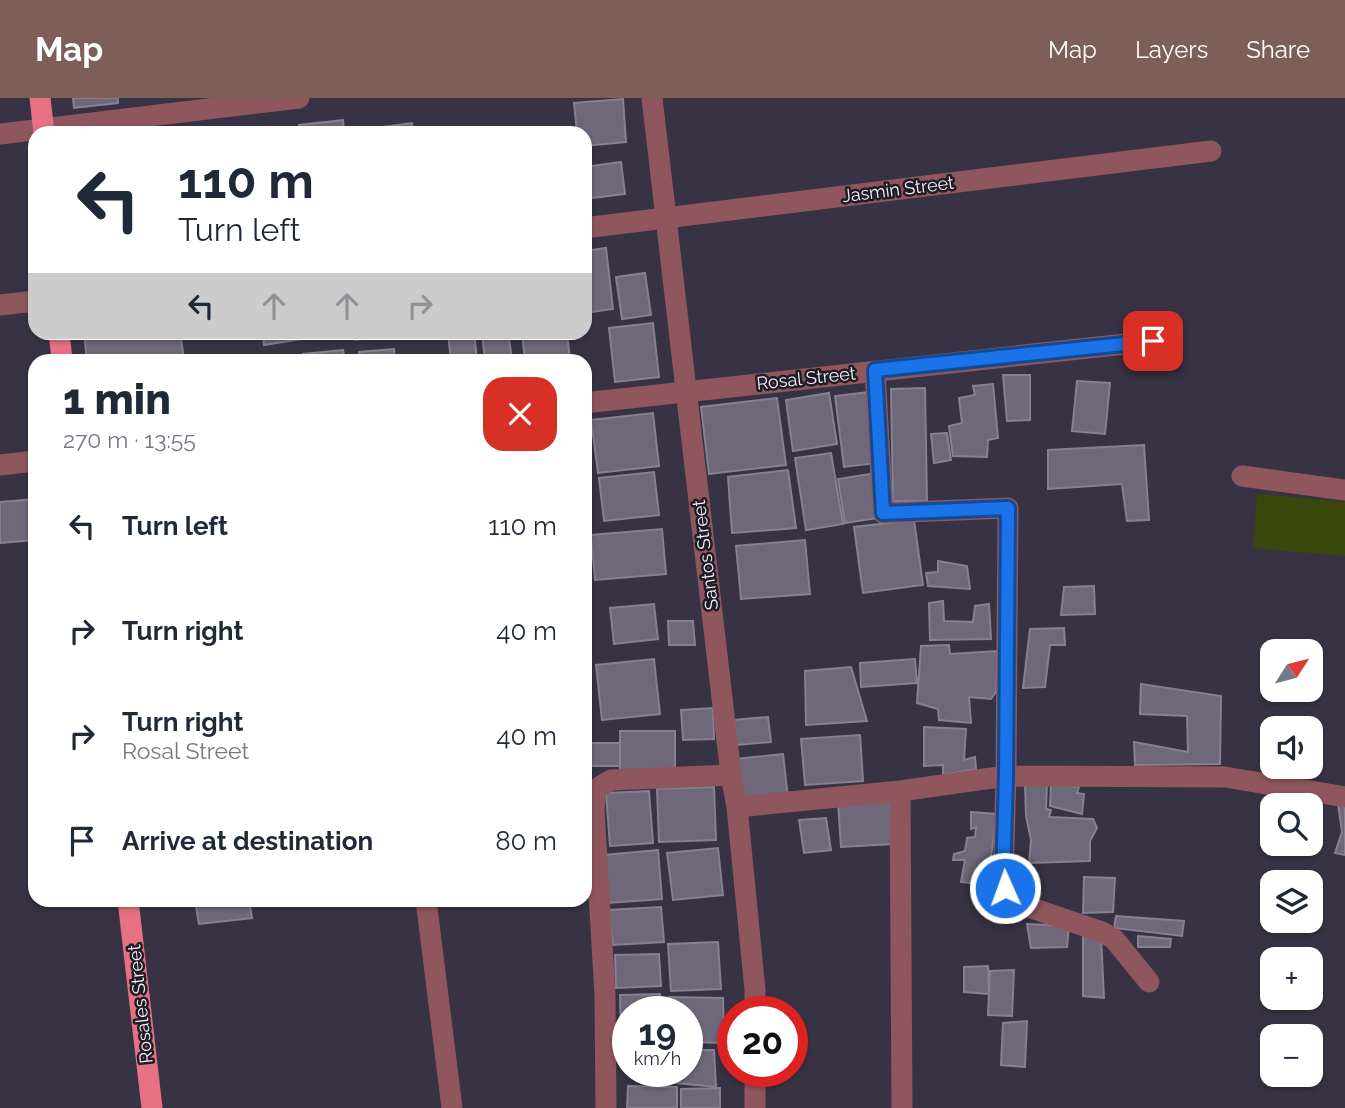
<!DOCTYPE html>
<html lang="en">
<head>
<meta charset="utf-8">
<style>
  :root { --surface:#fff; --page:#f6f6f7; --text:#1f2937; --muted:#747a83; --accent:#7e5f58 }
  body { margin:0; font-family:Raleway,sans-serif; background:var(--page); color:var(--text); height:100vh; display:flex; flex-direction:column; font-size:26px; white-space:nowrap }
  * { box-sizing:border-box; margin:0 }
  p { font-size:23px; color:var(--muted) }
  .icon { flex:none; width:38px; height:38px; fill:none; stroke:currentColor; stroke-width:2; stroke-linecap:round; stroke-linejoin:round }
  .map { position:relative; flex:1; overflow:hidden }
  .side { position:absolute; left:28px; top:256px; width:564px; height:553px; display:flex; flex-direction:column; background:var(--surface); border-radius:21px; box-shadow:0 2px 5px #0004 }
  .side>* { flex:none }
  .guide { position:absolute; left:28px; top:28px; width:564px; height:214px; border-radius:21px; box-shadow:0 2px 5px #0004; background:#fff; color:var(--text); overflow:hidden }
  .needle { width:46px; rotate:54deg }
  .tools { position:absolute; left:1260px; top:541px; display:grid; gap:14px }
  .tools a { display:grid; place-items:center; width:63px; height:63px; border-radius:14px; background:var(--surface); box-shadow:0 2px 5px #0004; font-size:35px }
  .speed { position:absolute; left:612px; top:898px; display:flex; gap:14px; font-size:35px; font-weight:700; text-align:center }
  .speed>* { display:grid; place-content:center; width:91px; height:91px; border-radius:50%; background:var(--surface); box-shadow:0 2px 5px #0004; line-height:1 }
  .speed small { font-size:18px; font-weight:400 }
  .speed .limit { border:10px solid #d22; background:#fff; color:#111 }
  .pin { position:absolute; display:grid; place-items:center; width:60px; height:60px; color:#fff; margin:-30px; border-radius:14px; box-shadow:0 4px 10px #0006 }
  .me { position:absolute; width:77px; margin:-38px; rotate:358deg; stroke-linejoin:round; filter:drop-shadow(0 0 5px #0008) }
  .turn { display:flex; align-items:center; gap:24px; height:147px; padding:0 35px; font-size:32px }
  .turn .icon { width:91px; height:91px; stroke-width:2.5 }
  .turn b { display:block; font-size:49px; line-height:60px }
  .lanes { display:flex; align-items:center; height:66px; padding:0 35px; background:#0003; justify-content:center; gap:35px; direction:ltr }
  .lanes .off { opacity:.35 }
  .round { display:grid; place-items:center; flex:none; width:74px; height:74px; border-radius:21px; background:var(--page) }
  .overview { display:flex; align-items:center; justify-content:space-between; height:119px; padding:0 35px }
  h1 { font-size:42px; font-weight:800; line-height:52px }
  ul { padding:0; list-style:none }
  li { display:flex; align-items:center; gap:21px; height:105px; padding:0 35px }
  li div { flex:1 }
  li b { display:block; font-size:26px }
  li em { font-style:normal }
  header { display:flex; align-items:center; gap:42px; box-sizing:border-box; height:98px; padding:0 35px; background:var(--accent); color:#fff }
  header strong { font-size:33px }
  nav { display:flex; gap:38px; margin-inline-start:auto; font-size:24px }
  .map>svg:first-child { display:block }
  .green { fill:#39480a }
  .building { fill:#6e687a; stroke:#868093; stroke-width:2 }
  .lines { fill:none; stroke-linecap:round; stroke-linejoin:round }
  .minor { stroke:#90565d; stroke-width:21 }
  .major { stroke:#e67182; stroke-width:21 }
  .route-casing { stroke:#114b97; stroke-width:18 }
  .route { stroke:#1a73e8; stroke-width:12 }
  .labels { text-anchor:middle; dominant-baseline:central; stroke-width:5; stroke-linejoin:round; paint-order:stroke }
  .street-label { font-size:18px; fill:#f3f0fb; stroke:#1f1c24 }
</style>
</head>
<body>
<header>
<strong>Map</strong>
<nav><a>Map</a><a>Layers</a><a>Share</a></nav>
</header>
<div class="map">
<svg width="1345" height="1010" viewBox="0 0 1345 1010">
  <rect width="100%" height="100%" fill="#383344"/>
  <!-- green -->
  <path class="green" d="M 1257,396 L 1345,404 L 1345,458 L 1253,450 Z"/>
  <!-- building -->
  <path class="building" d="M 73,0 L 118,0 L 118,5 L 74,10 Z
    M 623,1 L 626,44 L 584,48 L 584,35 L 577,35 L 574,5 Z
    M 343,22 L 344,35 L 300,35 L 299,27 Z
    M 412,25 L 413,35 L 359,35 L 358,32 Z
    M 621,64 L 625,96 L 584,101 L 584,69 Z
    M 606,150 L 613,211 L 584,215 L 584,153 Z
    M 645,175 L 651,217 L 622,221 L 616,179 Z
    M 653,225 L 659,279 L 615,284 L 609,230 Z
    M 84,234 L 180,234 L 184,262 L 87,262 Z
    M 263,234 L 301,234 L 302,241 L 264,247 Z
    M 354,234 L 417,234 L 355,242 Z
    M 474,234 L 477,262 L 451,262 L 448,236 Z
    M 482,234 L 508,234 L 512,262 L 485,262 Z
    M 522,234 L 567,234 L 570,262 L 525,262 Z
    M 394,251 L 395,262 L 360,262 L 359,254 Z
    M 343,252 L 345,262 L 303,262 L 303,256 Z
    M 1003,277 L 1030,277 L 1030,322 L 1007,323 Z
    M 1077,283 L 1110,285 L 1105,336 L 1072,333 Z
    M 993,286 L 998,340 L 988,342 L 987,359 L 953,358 L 949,328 L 962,325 L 959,300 L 975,297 L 973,288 Z
    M 925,290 L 927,403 L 893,403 L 891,291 Z
    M 868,294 L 877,365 L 844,369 L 835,298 Z
    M 829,295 L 837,346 L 793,353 L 786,302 Z
    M 777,300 L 786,367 L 709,376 L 701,309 Z
    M 653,315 L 659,368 L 598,375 L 591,322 Z
    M 947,335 L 951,362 L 934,365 L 931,336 Z
    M 1144,347 L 1149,422 L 1127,423 L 1122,386 L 1048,391 L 1048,352 Z
    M 831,355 L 843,426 L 806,432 L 795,360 Z
    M 788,372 L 796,430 L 732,435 L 728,379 Z
    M 654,374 L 659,417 L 604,423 L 599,380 Z
    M 871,376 L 878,420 L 845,425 L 838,381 Z
    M 35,401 L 35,442 L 0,445 L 0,404 Z
    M 914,422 L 923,487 L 863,495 L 854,429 Z
    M 662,431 L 666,476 L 595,482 L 591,437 Z
    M 805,442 L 810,496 L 741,501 L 736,448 Z
    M 938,463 L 967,468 L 970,491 L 928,488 L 926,475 L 938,474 Z
    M 1094,488 L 1095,516 L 1061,517 L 1064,489 Z
    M 943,503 L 944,523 L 973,524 L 975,508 L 989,506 L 991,541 L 930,542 L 929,505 Z
    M 654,506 L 658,541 L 614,546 L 610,510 Z
    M 668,523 L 693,523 L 695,547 L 669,547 Z
    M 1064,530 L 1065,547 L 1050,547 L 1045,589 L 1023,590 L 1030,531 Z
    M 949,547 L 950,556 L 998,553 L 996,594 L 991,601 L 969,599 L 971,625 L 939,622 L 938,611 L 917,605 L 921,548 Z
    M 654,561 L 660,616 L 602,622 L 596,567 Z
    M 915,561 L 917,585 L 861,589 L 860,565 Z
    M 851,569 L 867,623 L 806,627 L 805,573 Z
    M 1141,586 L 1221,598 L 1220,666 L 1135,667 L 1134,644 L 1188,654 L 1187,618 L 1140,616 Z
    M 713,610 L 714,641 L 683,642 L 681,612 Z
    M 768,619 L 771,644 L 737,647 L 734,622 Z
    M 924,629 L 966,631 L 964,662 L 975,659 L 976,671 L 943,677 L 943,667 L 924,668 Z
    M 620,633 L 675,633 L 675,673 L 620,673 Z
    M 860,637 L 863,683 L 805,687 L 801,641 Z
    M 586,645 L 620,645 L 620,668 L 587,668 Z
    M 783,656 L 788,700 L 742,705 L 737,661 Z
    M 1047,685 L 1046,711 L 1051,712 L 1049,719 L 1093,721 L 1097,730 L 1090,743 L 1090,763 L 1029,765 L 1031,742 L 1026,718 L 1025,686 Z
    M 1051,686 L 1079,689 L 1077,695 L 1084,696 L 1082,716 L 1050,708 Z
    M 714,689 L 716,742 L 659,744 L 657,691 Z
    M 649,693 L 653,745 L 610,748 L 606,695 Z
    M 890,701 L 893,746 L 841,749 L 838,704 Z
    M 1338,706 L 1345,709 L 1345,757 L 1335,755 L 1342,734 Z
    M 971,714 L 997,716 L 987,787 L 961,784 L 965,762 L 953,762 L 954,756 L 965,753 L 967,740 L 975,739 L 976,729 L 971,731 Z
    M 826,720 L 831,752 L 804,755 L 799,722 Z
    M 718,750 L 723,797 L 673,802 L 667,755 Z
    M 658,752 L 662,801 L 608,805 L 604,757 Z
    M 1084,779 L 1115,780 L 1113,814 L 1083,815 Z
    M 195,802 L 249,802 L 252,820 L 199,826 Z
    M 661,809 L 664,844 L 613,847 L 608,812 Z
    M 1116,818 L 1184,823 L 1182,838 L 1114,830 Z
    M 1027,826 L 1069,828 L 1067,849 L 1031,850 Z
    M 1083,833 L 1101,839 L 1104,900 L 1083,898 Z
    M 1138,838 L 1171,841 L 1170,849 L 1138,849 Z
    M 718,844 L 721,891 L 671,893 L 668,846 Z
    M 659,856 L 661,888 L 616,890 L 615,857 Z
    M 988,868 L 989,896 L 964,894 L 964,869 Z
    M 1014,872 L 1012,918 L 988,917 L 990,873 Z
    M 660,896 L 660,914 L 628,914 L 628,942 L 621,942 L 620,897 Z
    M 669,899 L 723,900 L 724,945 L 688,944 L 688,914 L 669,914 Z
    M 1027,923 L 1025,969 L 1001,967 L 1003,925 Z
    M 688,952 L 714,952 L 716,989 L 676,985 L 676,973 L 688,973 Z
    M 631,973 L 669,973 L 669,982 L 631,979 Z
    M 628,988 L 677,989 L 677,1010 L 627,1010 Z
    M 720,990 L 720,1010 L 681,1010 L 681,991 Z"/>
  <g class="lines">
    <!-- minor -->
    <path class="minor" d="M 652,0 L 731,677 L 737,709 L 755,892 L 755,914
      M 0,36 L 299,0
      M 584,130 L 1211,53
      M 0,207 L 35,203
      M 875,273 L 883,415 L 1008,410 L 1006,678 L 1003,782 L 1005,791 L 1017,805 L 1102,834 L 1114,841 L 1149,884
      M 584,305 L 1153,243
      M 0,367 L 35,363
      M 1242,378 L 1345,392
      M 900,693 L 902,1010
      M 737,709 L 900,693 L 1006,678 L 1225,679 L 1345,699
      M 426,802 L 452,1010
      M 606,1010 L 605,897 L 594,712 L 596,691 L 611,682 L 731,677
      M 755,1010 L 755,973"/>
    <!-- major -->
    <path class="major" d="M 40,0 L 44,35
      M 59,234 L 62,262
      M 128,802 L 152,1010"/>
  </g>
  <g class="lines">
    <!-- route casing -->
    <g class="route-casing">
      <path id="route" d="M 1005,790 L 1003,782 L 1006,678 L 1008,410 L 883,415 L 875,272 L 1153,243"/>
    </g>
    <!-- route -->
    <use href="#route" class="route"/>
  </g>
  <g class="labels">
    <!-- street labels -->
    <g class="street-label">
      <text transform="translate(898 91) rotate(-7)">Jasmin Street</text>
      <text transform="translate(806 280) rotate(-6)">Rosal Street</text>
      <text transform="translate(705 457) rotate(-97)">Santos Street</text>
      <text transform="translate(140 906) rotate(-96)">Rosales Street</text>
    </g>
  </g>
</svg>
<div class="tools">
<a><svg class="needle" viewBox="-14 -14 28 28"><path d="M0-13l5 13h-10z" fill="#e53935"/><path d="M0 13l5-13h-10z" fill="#747a83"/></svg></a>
<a><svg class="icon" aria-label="sound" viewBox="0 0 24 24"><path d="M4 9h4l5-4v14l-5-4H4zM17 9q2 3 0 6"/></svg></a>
<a><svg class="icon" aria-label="search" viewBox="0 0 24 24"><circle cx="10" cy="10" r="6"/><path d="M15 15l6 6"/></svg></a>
<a><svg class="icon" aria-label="layers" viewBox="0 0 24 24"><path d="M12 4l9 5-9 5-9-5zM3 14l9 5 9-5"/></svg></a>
<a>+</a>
<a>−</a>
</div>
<div class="speed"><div>19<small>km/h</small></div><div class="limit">20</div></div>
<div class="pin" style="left:1153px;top:243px;background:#d93025"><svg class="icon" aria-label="arrive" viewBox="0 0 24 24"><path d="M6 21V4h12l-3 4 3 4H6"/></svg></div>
<svg class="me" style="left:1005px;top:790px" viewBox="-20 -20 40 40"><circle r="17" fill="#1a73e8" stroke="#fff" stroke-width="3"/><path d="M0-11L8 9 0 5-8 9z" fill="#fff"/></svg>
<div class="guide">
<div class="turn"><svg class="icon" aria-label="left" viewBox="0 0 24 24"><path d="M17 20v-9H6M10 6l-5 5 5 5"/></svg><div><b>110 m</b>Turn left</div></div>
<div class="lanes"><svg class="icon" aria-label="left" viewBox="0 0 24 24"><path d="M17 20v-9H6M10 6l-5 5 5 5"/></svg><svg class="icon off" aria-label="ahead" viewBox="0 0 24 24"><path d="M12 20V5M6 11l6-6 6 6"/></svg><svg class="icon off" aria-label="ahead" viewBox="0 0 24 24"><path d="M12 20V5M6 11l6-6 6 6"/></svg><svg class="icon off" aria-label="right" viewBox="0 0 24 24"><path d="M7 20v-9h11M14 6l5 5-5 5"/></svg></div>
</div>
<section class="side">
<div class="overview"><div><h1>1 min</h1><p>270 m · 13:55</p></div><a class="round" style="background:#d93025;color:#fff"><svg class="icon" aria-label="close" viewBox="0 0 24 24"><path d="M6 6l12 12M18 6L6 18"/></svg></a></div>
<ul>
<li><svg class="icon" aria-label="left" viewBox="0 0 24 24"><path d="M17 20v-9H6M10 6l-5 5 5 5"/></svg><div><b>Turn left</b></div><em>110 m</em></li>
<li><svg class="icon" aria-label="right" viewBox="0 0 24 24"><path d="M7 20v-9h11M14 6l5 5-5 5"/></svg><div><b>Turn right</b></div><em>40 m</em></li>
<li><svg class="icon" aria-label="right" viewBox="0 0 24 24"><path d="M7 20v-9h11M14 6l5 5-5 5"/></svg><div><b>Turn right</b><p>Rosal Street</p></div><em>40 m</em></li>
<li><svg class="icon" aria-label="arrive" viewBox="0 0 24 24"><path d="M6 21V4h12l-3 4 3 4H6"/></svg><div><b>Arrive at destination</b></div><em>80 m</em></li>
</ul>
</section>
</div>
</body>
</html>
